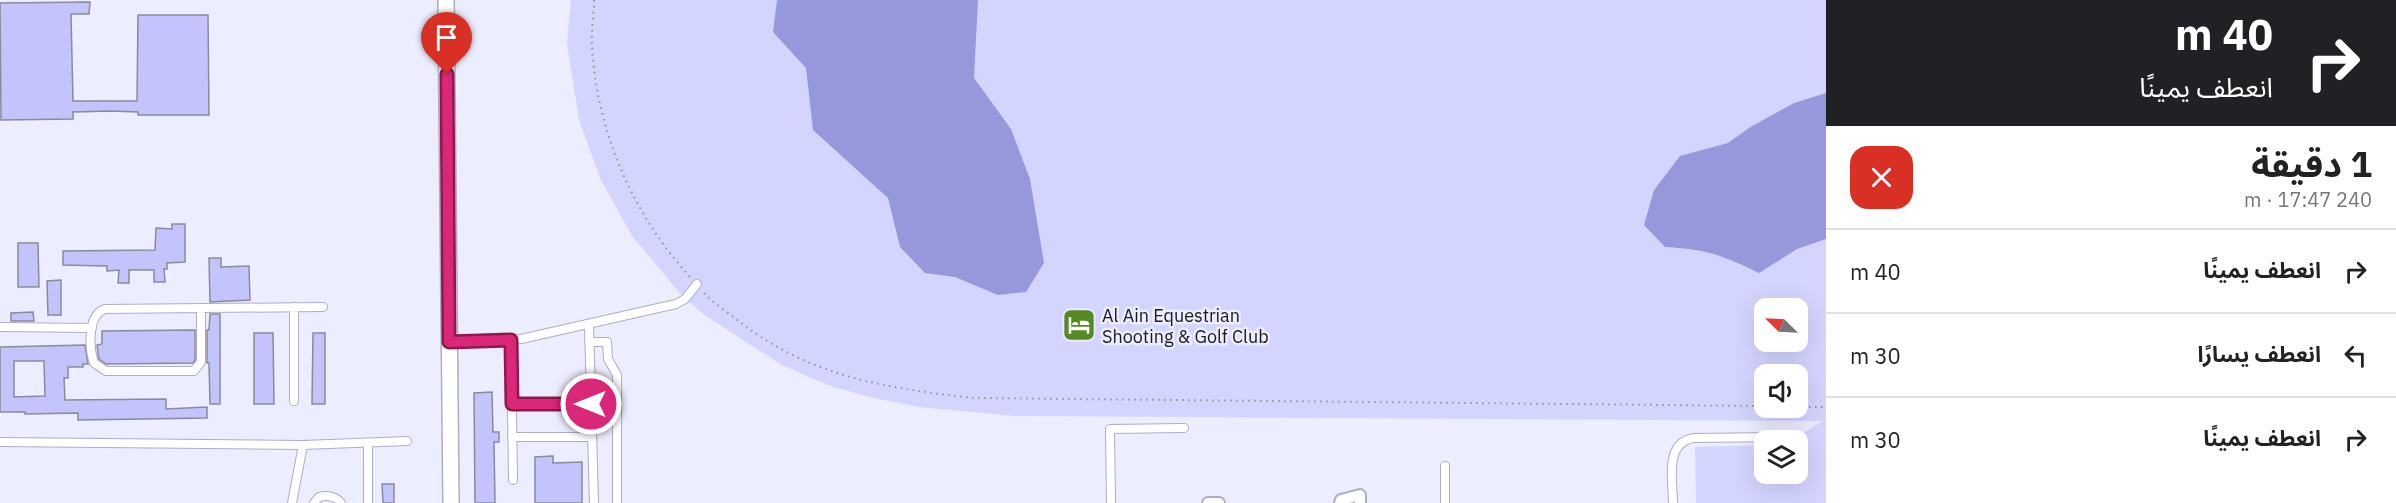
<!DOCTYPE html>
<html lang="ar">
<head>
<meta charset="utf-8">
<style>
  :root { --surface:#fff; --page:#f2f2f2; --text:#222; --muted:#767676; --line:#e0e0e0 }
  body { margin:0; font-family:"IBM Plex Sans","Noto Sans Arabic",sans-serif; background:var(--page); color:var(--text); direction:rtl; height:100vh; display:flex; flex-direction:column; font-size:22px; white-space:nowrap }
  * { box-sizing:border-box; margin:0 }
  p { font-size:20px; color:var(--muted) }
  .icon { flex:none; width:33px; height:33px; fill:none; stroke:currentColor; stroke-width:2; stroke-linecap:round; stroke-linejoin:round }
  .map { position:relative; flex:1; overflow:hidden; direction:ltr }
  .side { display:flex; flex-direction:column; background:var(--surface); width:570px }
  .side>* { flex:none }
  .top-card { background:#202124; color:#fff; overflow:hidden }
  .needle { width:39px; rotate:294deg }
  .fabs { position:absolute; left:1754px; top:298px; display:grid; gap:12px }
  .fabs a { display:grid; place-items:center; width:54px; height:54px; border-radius:12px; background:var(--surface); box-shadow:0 6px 24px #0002; font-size:30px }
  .pin { position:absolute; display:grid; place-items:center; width:51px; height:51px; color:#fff; margin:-62px -26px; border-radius:50% 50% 50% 0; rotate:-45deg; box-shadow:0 0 6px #0007 }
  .pin .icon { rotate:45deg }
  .me { position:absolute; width:66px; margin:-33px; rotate:270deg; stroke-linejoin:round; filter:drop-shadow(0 0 4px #0008) }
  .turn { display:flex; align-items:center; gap:21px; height:126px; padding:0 24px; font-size:27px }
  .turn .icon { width:78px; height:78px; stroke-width:2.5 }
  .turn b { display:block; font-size:42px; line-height:51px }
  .round { display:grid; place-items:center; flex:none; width:63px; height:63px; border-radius:18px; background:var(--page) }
  .summary { display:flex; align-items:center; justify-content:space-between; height:102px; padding:0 24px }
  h1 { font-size:36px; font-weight:700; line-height:45px }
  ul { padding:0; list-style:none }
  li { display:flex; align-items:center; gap:18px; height:84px; padding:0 24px; border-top:2px solid var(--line) }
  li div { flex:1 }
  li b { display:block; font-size:22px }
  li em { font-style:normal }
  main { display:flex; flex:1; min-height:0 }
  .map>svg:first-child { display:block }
  .green { fill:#d3d5ff; fill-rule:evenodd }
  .water { fill:#9798db }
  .building { fill:#c2c4fb; stroke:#898a9d; stroke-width:1.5; fill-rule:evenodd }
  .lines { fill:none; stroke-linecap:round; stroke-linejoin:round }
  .service-casing { stroke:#adaec1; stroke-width:10 }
  .pedestrian-casing { stroke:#adaec1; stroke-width:14 }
  .minor-casing { stroke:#adaec1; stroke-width:18 }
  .path { stroke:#92939f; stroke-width:2; stroke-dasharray:1.5 4.5; stroke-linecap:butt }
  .service { stroke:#fff; stroke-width:8 }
  .pedestrian { stroke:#fff; stroke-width:10 }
  .minor { stroke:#fff; stroke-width:15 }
  .route-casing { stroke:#8e194d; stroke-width:15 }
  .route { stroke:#db2777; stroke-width:10 }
  .labels { text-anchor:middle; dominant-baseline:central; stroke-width:5; stroke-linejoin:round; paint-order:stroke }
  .poi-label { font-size:18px; fill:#191920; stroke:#ecedfe; text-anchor:start }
</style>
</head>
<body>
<main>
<section class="side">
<div class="top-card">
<div class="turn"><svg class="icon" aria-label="right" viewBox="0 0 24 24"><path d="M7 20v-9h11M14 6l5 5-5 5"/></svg><div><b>40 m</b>انعطف يمينًا</div></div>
</div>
<div class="summary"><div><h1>1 دقيقة</h1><p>240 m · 17:47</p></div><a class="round" style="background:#d93025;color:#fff"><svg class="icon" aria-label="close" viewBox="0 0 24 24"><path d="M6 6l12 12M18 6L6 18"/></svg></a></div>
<ul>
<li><svg class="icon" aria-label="right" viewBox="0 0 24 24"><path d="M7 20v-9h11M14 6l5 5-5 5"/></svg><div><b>انعطف يمينًا</b></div><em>40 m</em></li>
<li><svg class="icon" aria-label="left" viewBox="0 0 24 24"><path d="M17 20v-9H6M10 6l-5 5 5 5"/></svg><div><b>انعطف يسارًا</b></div><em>30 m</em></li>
<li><svg class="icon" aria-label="right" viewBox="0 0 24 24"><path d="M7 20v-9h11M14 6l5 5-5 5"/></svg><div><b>انعطف يمينًا</b></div><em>30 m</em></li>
</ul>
</section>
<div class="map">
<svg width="1826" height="503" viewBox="0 0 1826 503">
  <rect width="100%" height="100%" fill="#ecedfe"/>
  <!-- green -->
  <path class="green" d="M 571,0 L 1826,0 L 1826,503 L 1696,503 L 1695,447 L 1764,445 L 1764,474 L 1797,474 L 1797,441 L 1792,441 L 1822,421 L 1013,416 L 920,407 L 869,397 L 828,385 L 782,365 L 706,316 L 685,299 L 632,236 L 601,180 L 579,120 L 567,43 ZM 1764,309 L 1797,309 L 1797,342 L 1764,342 ZM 1764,375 L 1797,375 L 1797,408 L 1764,408 Z"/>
  <!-- water -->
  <path class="water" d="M 777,0 L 978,0 L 974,78 L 1011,129 L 1030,179 L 1044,263 L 1026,292 L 998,295 L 955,277 L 925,273 L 900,247 L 888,198 L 813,130 L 806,68 L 773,32 Z
    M 1826,93 L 1826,239 L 1797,249 L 1759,273 C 1722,255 1706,249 1665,247 L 1644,225 L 1654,190 L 1680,156 L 1728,143 L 1752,126 L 1794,103 Z"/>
  <!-- building -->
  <path class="building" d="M 90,2 L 89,14 L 71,14 L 73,101 L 137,101 L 138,15 L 208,15 L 209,115 L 138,115 L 138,112 L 110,111 L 73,112 L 73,119 L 1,120 L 0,3 Z
    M 172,224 L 185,224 L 185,262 L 167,263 L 167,269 L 164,269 L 165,282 L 154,282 L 154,270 L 129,270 L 129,283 L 118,283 L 119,270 L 107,271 L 107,266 L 63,265 L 63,251 L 155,250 L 156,228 L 172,229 Z
    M 18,243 L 38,243 L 39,287 L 18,287 Z
    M 209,258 L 221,258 L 221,267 L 249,266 L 250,300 L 210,302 Z
    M 61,280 L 61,315 L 48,315 L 47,281 Z
    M 33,312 L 34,321 L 11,321 L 11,313 Z
    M 210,314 L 220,314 L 220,404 L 210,404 L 209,363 L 207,363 L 207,330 L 209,330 Z
    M 195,330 L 195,360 L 193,363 L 106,364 L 99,359 L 97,345 L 102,344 L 102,331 Z
    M 254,333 L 273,333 L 274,404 L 254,404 Z
    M 313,333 L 325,333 L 325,404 L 312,404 Z
    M 85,345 L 88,364 L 83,364 L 83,367 L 68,367 L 68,378 L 64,378 L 65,400 L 166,399 L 166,409 L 207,407 L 207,418 L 78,420 L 78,413 L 25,414 L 25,412 L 0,412 L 0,347 ZM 14,361 L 44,361 L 45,396 L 14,397 Z
    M 492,392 L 493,432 L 499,432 L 499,442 L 494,442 L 495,503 L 475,503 L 474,393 Z
    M 553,456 L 553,463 L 582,462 L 582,503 L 535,503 L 535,457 Z
    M 382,484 L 394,484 L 394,503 L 383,503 Z"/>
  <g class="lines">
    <!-- service casing -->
    <g class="service-casing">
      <path id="service" d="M 294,307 L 294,401
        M 201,308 L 201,362 L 194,371 L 106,371 L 94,363 C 89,348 87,315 105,309 C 177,308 250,307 323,307
        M 589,325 L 594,503
        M 0,327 L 92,328
        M 511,340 L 513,480
        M 449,342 L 521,339 L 676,304 L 685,299 L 697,284
        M 589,342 L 607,342 L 608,359 L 617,375 L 617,503
        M 512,404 L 591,404
        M 512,437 L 592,437
        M 0,442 L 303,445 L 407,441
        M 1445,466 L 1445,503
        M 292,503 L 303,445
        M 314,503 L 319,497 C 326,495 336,496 341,503
        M 368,503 L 368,444
        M 1111,503 L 1110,429 L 1184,428
        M 1673,503 C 1673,481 1664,442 1694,438 L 1780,437"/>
    </g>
    <!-- pedestrian casing -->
    <g class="pedestrian-casing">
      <path id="pedestrian" d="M 1208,503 L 1219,503
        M 1340,503 L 1341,500 L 1360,495 L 1360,503"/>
    </g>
    <!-- minor casing -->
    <g class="minor-casing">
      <path id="minor" d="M 446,0 L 451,503"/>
    </g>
    <!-- path -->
    <path class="path" d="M 594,0 C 594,15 591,31 592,46 C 597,132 632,213 690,277
      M 704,293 C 713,303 726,311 736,319 C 809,377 885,388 974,398 L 1764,406
      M 1797,407 L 1826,407"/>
    <!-- service -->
    <use href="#service" class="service"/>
    <!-- pedestrian -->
    <use href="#pedestrian" class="pedestrian"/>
    <!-- minor -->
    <use href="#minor" class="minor"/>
  </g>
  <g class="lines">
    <!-- route casing -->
    <g class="route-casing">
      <path id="route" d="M 447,74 L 449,342 L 511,340 L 512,404 L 591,404"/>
    </g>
    <!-- route -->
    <use href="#route" class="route"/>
  </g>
  <!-- icons -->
  <defs>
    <g id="hotel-square" transform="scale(1.725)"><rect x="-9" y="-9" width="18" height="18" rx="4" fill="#558a23" stroke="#ecedfe"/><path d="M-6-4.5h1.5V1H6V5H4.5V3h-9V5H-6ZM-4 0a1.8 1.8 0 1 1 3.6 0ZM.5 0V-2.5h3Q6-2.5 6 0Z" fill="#fff"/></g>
  </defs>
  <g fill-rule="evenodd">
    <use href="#hotel-square" x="1079" y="325"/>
  </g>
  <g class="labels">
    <!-- poi labels -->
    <g class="poi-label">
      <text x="1102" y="315">Al Ain Equestrian<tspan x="1102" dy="21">Shooting &amp; Golf Club</tspan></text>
    </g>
  </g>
</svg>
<div class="fabs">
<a><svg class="needle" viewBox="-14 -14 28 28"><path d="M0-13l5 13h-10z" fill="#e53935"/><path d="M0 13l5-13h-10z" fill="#767676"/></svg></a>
<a><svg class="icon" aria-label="sound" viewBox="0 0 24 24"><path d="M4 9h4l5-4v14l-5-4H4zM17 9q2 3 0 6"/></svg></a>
<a><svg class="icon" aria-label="layers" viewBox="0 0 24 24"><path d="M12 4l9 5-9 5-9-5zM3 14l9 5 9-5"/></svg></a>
</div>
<div class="pin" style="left:447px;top:74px;background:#d93025"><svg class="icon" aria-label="arrive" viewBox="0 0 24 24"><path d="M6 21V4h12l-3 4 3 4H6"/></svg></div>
<svg class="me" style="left:591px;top:404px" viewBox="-20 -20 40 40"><circle r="17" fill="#db2777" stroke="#fff" stroke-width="3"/><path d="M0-11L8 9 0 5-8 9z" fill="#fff"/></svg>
</div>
</main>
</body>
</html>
